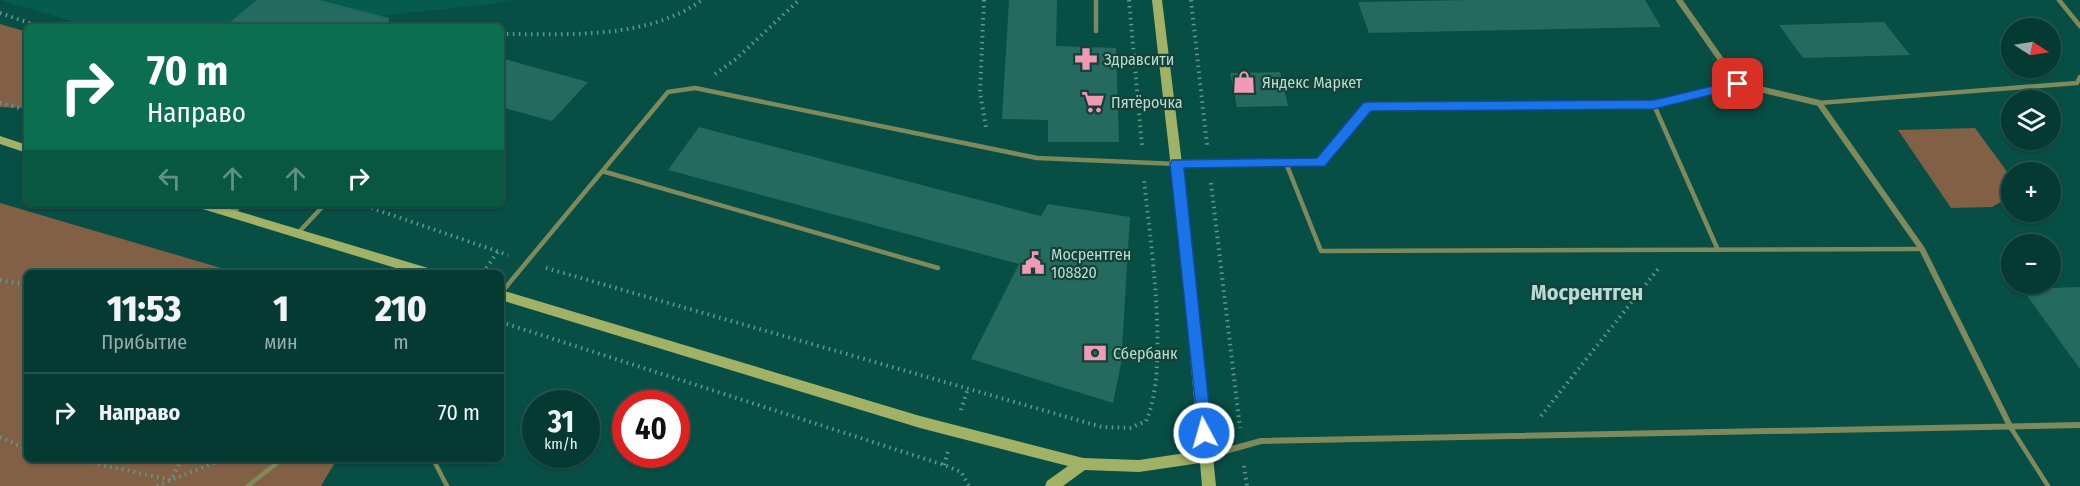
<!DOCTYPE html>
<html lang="ru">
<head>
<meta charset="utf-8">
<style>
  :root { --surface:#053a33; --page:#0e413b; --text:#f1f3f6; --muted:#97adac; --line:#26544e }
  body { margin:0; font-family:"Fira Sans Condensed",sans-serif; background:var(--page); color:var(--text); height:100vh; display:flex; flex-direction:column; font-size:22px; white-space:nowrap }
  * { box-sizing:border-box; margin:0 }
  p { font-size:20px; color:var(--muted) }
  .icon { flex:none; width:33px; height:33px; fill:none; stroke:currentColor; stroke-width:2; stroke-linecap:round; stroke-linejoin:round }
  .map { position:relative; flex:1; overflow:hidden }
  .side { position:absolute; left:24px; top:270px; width:480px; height:192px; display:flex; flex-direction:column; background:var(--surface); border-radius:9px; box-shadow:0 2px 4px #0004,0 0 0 2px var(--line) }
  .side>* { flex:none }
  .top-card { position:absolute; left:24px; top:24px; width:480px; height:183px; border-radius:9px; box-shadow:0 2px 4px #0004,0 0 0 2px var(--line); background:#0b6e4f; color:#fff; overflow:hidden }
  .needle { width:39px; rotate:102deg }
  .fabs { position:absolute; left:2001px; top:18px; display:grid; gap:12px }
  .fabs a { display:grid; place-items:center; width:60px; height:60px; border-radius:50%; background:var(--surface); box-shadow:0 2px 4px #0004,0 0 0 2px var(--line); font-size:30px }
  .speed { position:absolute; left:522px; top:390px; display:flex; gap:12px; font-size:30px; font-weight:700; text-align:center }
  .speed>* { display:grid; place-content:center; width:78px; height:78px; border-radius:50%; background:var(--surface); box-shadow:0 2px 4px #0004,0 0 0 2px var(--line); line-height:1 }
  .speed small { font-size:15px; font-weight:400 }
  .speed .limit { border:9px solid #d22; background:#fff; color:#111 }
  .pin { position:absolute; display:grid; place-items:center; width:51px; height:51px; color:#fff; margin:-26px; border-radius:12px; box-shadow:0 3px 9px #0006 }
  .me { position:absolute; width:66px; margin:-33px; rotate:354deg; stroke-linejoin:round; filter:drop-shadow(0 0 4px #0008) }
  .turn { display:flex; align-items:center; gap:21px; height:126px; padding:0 24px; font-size:27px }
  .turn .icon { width:78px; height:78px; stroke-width:2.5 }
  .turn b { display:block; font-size:42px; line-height:51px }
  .lanes { display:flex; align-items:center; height:57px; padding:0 24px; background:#0003; justify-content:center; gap:30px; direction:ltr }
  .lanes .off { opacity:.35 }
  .eta { display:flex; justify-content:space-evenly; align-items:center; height:102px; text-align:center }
  .eta b { font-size:36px; font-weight:800; line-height:42px }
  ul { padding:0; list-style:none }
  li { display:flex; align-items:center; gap:18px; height:78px; padding:0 24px; border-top:2px solid var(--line) }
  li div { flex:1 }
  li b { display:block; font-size:22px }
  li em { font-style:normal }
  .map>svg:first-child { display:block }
  .built { fill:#065b4f }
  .green { fill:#826045 }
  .building { fill:#246a5e }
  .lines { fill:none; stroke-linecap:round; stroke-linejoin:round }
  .path { stroke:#62988e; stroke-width:4; stroke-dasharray:1.5 4.5; stroke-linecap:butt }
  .lane { stroke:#7f8a5c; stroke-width:4.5 }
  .street { stroke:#7f8a5c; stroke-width:6 }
  .secondary { fill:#a1b266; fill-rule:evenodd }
  .route { fill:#1a73e8; stroke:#114b97; stroke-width:1.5 }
  .labels { text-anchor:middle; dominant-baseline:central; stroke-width:4.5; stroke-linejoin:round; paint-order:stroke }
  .poi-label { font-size:16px; fill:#b6dcd3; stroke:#154139; text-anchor:start }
  .district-label { font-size:22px; font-weight:bold; fill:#b6dcd3; stroke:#154139 }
</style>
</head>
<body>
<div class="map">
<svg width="2080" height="486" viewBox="0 0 2080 486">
  <rect width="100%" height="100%" fill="#074e44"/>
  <!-- built -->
  <path class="built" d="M 0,0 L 257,0 L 224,27 L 91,27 Z
    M 320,0 L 511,0 L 493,4 L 380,16 Z"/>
  <!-- green -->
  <path class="green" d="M 0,24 L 27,32 L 27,108 L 0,107 Z
    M 1975,128 L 2011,177 L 2011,196 L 1992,207 L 1951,208 L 1898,130 Z
    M 0,203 L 238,273 L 27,273 L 27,459 L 337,459 L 321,486 L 0,486 Z"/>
  <!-- building -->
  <path class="building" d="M 257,0 L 320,0 L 389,18 L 388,27 L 224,27 Z
    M 1009,0 L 1057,0 L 1056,46 L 1116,48 L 1119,142 L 1048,142 L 1048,120 L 1002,119 Z
    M 1470,0 L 1645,0 L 1661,27 L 1369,33 L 1358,2 Z
    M 1884,22 L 1910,55 L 1803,58 L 1779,25 Z
    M 501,58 L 588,82 L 552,121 L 501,107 Z
    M 1280,72 L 1288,106 L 1237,107 L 1230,73 Z
    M 699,127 L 1041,216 L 1048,204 L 1130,217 L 1121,364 L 1113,403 L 971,359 L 1019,264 L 668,170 Z
    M 2080,287 L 2080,369 L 2022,289 Z"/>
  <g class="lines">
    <!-- path -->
    <path class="path" d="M 984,0 L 980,92 L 986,128
      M 1129,0 L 1142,146
      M 1191,0 L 1207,145
      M 0,13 L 41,27
      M 501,34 C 566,34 647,40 702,0
      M 715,74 L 736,59 L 799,0
      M 0,103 L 27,110
      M 1211,183 L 1240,428
      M 360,204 L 508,255
      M 546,268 L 1102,427 L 1130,428 L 1146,421 C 1170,370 1150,239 1144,180
      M 483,273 L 498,251
      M 0,280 L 27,285
      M 501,322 L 944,465 L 961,472 L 969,486
      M 961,410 L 968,388
      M 1541,416 L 1658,269
      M 0,437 L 27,449
      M 75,459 L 171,480 L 182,459
      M 238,459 L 238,461 L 242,459
      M 944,465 L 948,451
      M 1244,466 L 1247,486
      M 157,486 L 223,459"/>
    <!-- lane -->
    <path class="lane" d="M 1096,0 L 1096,31
      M 2059,0 L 2080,26
      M 1819,103 L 2077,83 L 2080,77
      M 1654,105 L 1718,250
      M 1286,163 L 1321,251 L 1922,249
      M 602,171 L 938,268
      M 231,214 L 242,204
      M 298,233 L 325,204
      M 501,293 L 668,92 L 695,88 L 1037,158 L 1177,164 L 1320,163 L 1367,106 L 1654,105 L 1738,84
      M 2011,428 L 2048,486
      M 433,459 L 447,486
      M 248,486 L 282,459"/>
    <!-- street -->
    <path class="street" d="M 1679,0 L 1738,84 L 1819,103 L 1922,249 L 2011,428
      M 1207,456 L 1261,441 L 2080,425"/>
    <!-- secondary -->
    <path class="secondary" d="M 1152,0 L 1162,0 L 1189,221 L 1216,486 L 1202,486 L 1200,463 L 1139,472 L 1085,470 L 1063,486 L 1045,486 L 1047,481 L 1068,466 L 920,428 L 501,300 L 501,290 L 920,416 L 1083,458 L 1139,460 L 1199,451 L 1177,221 Z
      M 0,136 L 27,145 L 27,153 L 0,144 Z
      M 194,204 L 214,204 L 428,268 L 432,270 L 434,273 L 412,273 L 196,207 Z"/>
  </g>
  <!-- route -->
  <path class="route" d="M 1738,80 L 1743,81 L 1743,87 L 1654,109 L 1371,111 L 1325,166 L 1184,168 L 1212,433 L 1210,437 L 1204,439 L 1199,437 L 1170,164 L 1172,160 L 1317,158 L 1363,103 L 1367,102 L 1654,100 Z"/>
  <!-- icons -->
  <defs>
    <g id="pharmacy-bare" transform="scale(1.8)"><path d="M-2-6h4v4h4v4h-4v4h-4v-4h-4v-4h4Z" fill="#f09ab5" stroke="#154139" stroke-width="2.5" paint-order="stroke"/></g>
    <g id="shop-bare" transform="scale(1.8)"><path d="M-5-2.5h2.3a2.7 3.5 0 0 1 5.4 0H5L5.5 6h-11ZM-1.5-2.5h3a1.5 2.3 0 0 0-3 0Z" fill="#f09ab5" stroke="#154139" stroke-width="2.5" paint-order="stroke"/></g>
    <g id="supermarket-bare" transform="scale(1.8)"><path d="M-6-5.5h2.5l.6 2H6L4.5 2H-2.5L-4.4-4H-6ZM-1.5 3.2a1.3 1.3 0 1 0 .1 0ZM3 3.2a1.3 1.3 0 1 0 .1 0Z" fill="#f09ab5" stroke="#154139" stroke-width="2.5" paint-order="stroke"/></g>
    <g id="civic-bare" transform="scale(1.8)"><path d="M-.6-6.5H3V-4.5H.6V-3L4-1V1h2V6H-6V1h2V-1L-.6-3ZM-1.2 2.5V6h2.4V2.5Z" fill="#f09ab5" stroke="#154139" stroke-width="2.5" paint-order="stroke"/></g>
    <g id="bank-bare" transform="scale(1.8)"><path d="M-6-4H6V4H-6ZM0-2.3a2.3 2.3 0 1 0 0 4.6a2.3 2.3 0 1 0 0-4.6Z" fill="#f09ab5" stroke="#154139" stroke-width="2.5" paint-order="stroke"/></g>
  </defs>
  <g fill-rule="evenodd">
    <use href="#pharmacy-bare" x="1086" y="59"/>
    <use href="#shop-bare" x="1244" y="82"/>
    <use href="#supermarket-bare" x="1093" y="102"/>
    <use href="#civic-bare" x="1033" y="263"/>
    <use href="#bank-bare" x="1095" y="353"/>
  </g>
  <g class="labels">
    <!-- poi labels -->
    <g class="poi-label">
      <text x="1104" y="59">Здравсити</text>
      <text x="1262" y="82">Яндекс Маркет</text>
      <text x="1111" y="102">Пятёрочка</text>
      <text x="1051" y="254">Мосрентген<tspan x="1051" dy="18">108820</tspan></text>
      <text x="1113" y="353">Сбербанк</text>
    </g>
    <!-- district labels -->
    <g class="district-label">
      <text x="1587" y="292">Мосрентген</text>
    </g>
  </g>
</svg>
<div class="fabs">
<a><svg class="needle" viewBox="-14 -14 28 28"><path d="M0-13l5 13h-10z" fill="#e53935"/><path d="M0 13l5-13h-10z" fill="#97adac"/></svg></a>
<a><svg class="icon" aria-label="layers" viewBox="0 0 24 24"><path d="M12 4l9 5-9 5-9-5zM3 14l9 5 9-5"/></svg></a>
<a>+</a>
<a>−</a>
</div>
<div class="speed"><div>31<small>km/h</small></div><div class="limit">40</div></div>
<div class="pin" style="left:1738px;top:84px;background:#d93025"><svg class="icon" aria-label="arrive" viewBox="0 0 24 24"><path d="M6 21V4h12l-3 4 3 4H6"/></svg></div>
<svg class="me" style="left:1204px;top:433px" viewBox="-20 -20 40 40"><circle r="17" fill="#1a73e8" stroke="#fff" stroke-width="3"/><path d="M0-11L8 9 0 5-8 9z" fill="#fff"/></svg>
<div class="top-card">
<div class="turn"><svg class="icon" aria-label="right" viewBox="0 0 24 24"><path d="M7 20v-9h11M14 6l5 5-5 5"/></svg><div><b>70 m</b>Направо</div></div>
<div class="lanes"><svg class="icon off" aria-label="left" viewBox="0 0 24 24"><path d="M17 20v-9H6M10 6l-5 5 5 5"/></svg><svg class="icon off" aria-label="ahead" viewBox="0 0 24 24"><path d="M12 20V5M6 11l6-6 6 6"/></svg><svg class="icon off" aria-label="ahead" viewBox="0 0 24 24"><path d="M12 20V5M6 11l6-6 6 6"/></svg><svg class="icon" aria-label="right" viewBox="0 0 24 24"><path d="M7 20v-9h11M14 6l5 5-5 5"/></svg></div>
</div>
<section class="side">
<div class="eta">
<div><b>11:53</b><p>Прибытие</p></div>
<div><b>1</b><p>мин</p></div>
<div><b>210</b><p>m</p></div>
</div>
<ul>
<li><svg class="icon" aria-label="right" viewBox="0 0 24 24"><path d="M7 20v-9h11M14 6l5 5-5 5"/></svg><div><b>Направо</b></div><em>70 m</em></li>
</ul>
</section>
</div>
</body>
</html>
